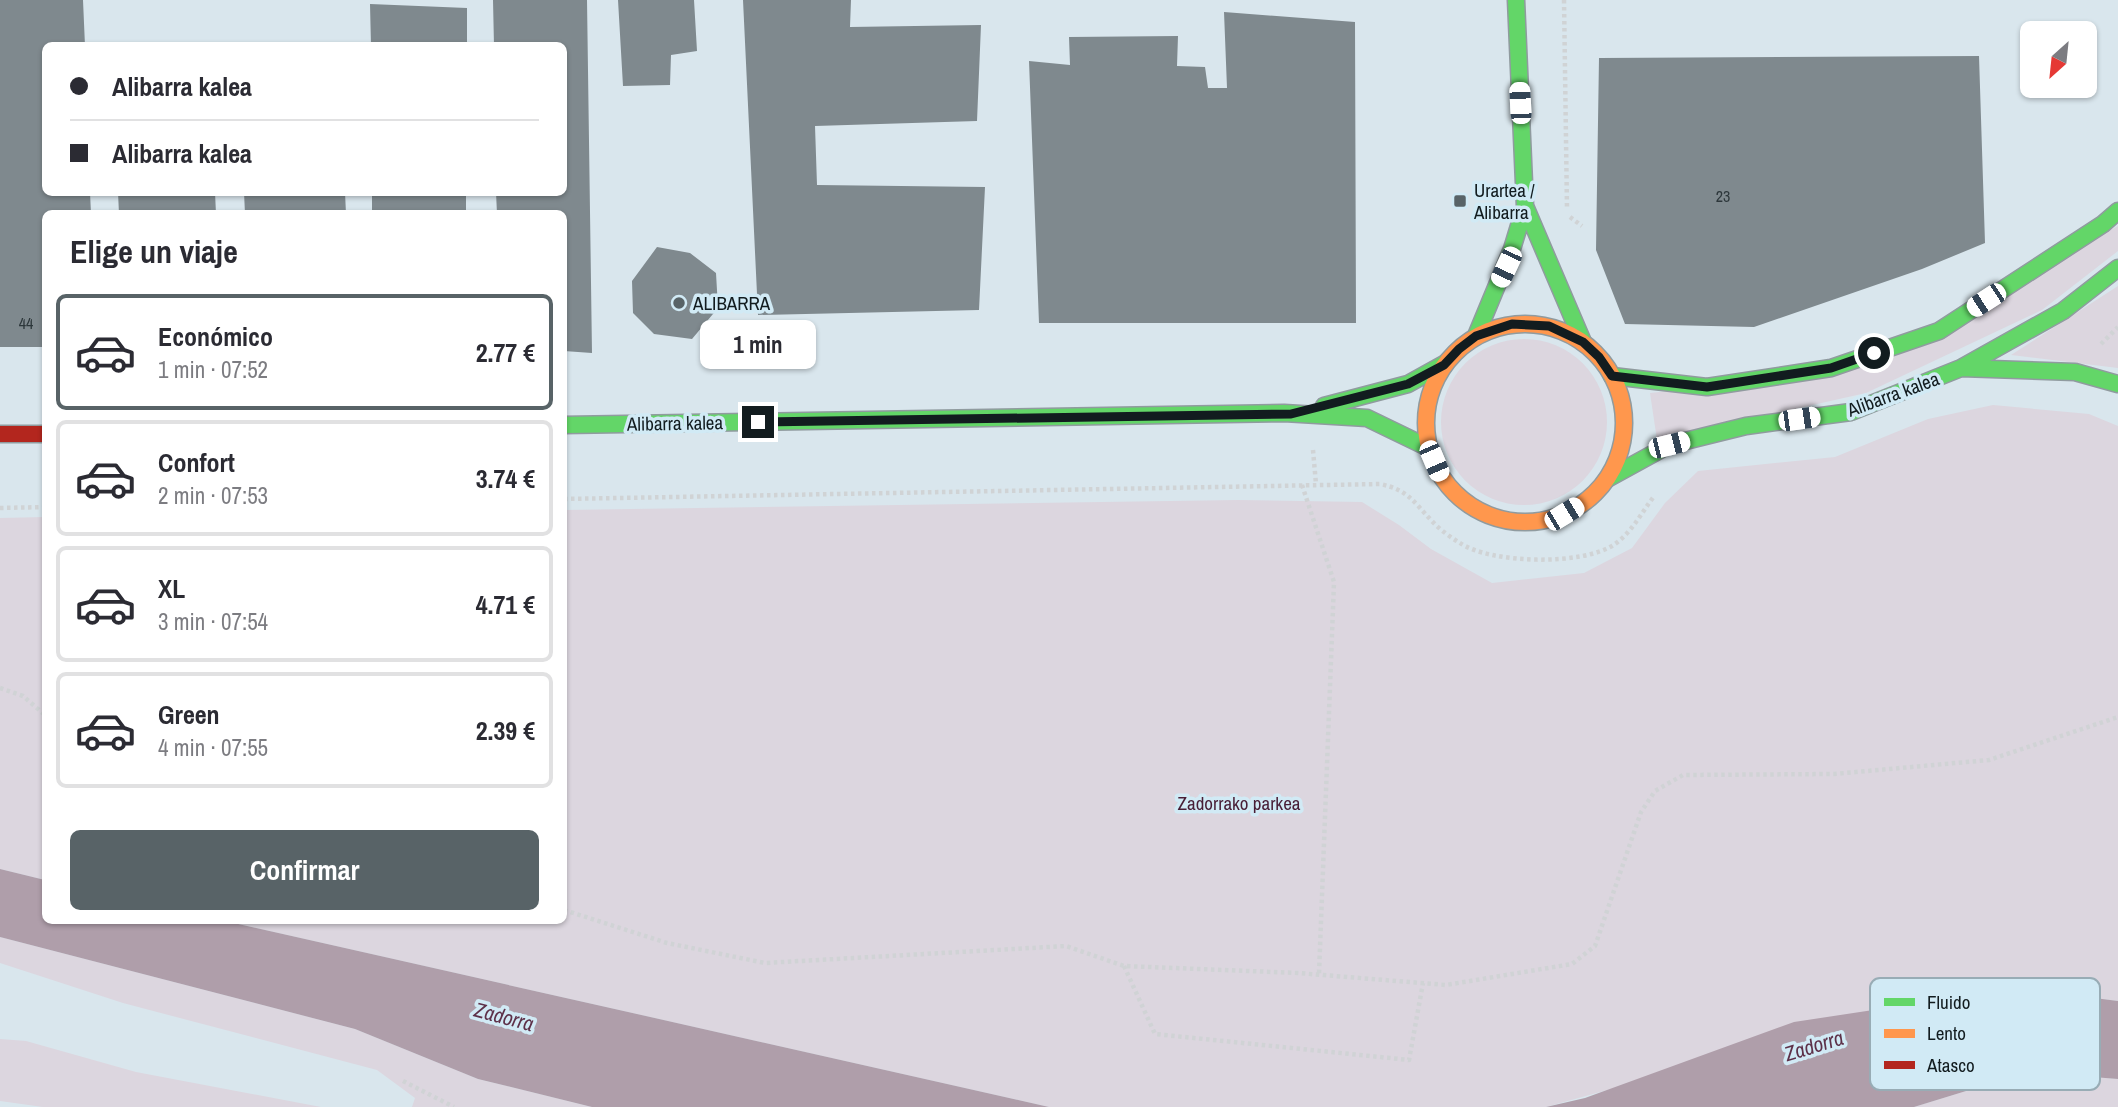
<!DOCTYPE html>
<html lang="es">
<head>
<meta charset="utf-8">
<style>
	:root { --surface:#fff; --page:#f2f2f3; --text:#2b2b33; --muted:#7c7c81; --line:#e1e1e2; --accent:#586367 }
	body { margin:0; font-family:"Archivo Narrow",sans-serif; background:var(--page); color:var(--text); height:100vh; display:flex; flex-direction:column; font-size:26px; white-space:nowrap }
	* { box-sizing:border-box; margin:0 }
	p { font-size:23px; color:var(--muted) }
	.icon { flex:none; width:38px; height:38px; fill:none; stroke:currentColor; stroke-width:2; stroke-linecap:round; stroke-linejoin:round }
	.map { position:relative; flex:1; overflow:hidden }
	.sheet { position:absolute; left:42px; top:210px; width:525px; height:714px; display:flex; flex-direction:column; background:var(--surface); border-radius:10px; box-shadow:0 2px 5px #0004 }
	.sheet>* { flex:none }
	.top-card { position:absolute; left:42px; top:42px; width:525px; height:154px; border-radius:10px; box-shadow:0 2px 5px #0004; display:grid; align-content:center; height:154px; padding:0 28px; background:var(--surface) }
	.needle { width:46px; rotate:207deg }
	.fabs { position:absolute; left:2020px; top:21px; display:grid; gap:14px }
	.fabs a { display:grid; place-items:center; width:77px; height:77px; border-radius:10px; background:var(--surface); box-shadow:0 2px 5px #0004; font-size:35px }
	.end { position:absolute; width:32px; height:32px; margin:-16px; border:9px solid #121c1f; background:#fff; box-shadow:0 0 0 4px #fff }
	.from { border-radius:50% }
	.bubble { position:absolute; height:49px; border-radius:10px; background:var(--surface); box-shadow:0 2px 5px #0004; font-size:23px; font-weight:700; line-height:49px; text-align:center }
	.car { position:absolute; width:21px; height:42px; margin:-21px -10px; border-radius:9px; box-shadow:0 0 5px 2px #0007; background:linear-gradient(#fff 24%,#345 0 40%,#fff 0 76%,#345 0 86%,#fff 0) }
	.top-card b { display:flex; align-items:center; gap:24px; height:66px; font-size:26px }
	.top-card b+b { border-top:2px solid var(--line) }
	.top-card i { width:18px; height:18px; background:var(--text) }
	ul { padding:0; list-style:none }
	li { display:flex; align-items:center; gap:21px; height:116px; margin:0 14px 10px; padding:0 14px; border:4px solid var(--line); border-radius:10px }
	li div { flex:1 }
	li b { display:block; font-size:26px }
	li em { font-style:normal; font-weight:700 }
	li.on { border-color:var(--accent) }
	li>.icon { width:63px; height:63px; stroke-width:1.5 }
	h2 { padding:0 28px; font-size:32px; line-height:84px }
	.primary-button { display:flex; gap:14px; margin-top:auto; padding:14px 28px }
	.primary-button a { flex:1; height:80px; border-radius:10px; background:var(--accent); color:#fff; font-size:28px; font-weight:700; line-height:80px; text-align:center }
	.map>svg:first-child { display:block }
	.green { fill:#dcd6df }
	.water { fill:#af9eaa }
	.building { fill:#7f898e }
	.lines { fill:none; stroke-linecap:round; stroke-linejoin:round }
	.fast-casing { stroke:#909b9f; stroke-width:19 }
	.slow-casing { stroke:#909b9f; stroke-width:19 }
	.jam-casing { stroke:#909b9f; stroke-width:19 }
	.path { stroke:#d0d3d5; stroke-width:4.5; stroke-dasharray:3.5 3.5; stroke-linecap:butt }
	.fast { stroke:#63d668; stroke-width:16 }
	.slow { stroke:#ff974d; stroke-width:16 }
	.jam { stroke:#b3261e; stroke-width:16 }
	.route { stroke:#121c1f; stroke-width:9 }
	.poi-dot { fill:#586367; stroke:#d1eaf5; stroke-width:2.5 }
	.labels { text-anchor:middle; stroke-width:7; stroke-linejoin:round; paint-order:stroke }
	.number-label { font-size:16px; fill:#2d373b }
	.poi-label { font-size:19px; fill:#121c1f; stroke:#d1eaf5; text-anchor:start }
	.street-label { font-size:19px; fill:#121c1f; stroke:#d1eaf5 }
	.park-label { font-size:19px; fill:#481e36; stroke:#d1eaf5 }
	.water-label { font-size:21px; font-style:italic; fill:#5d3149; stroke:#d1eaf5 }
	.key { fill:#d1eaf5; stroke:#98acb5; stroke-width:2 }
	.key-label { font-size:19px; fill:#121c1f }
</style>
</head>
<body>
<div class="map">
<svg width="2118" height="1107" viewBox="0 0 2118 1107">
	<rect width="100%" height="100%" fill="#d9e6ed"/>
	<!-- green -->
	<path class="green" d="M2118,226V251L2042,310L1866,393L1657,440L1650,393L1844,372Z
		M2118,286V368L2011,355Z
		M1441 422a83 83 0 1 1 166 0a83 83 0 1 1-166 0Z
		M1993,405L2089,414L2118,426V1001L2071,995L2026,1003L1926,1002L1546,1107H1049L225,921L564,920V510L1238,500L1362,502L1399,525L1431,549L1492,583L1584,573L1632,548L1665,503L1698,471L1835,457L1928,419Z
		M45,517V880L0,869V518Z
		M0,937L355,1029L478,1079L592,1107H412L415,1098L377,1070L123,1003L0,963Z
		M0,1039L26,1041L136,1072L321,1107H43L0,1101Z
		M2028,1072L2118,1079V1107H1914Z"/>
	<!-- water -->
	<path class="water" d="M0,869L45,880L46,920L225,921L1049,1107H592L478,1079L355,1029L0,937Z
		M2071,995L2118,1001V1079L2028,1072L1914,1107H1546L1585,1098L1794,1022L1926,1002L2026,1003Z"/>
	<!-- building -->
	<path class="building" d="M0,0H83L85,46H46V192H90L91,214H46V347H0Z
		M493,0H587L592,353L564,351V214H497L496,192H564V46H494Z
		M618,0H694L697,51L671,55L670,85L623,86Z
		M743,0H851L850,27L981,25L977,121L815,126L817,185L985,187L979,310L758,315Z
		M370,4L467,8V46H371Z
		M1224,12L1355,22L1356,323H1039L1029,61L1070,65L1069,37L1178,36L1177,66L1205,67L1208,88H1227Z
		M1979,56L1985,243L1922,269L1754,327L1625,324L1596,250L1599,58Z
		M118,192H215L216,214H119Z
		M244,192H345L346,214H245Z
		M372,192H466V214H372Z
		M657,247L690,253L716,273L718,308L692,339L654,334L633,313L632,281Z"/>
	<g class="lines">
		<!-- fast casing -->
		<g class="fast-casing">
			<path id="fast" d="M1516,0L1525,206L1583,342
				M1476,336L1512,249L1525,206
				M1961,368L2075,372L2118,384
				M1612,376L1707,387L1831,368L1939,331L2103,224L2118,211
				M1324,406L1408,384L1444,364
				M564,425L1284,413L1367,418L1429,448
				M1607,479L1669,445L1746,426L1851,412L1961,368L2063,311L2118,268"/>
		</g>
		<!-- slow casing -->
		<g class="slow-casing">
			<path id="slow" d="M1426 423a99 99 0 1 1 198 0a99 99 0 1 1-198 0Z"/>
		</g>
		<!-- jam casing -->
		<g class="jam-casing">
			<path id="jam" d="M0,434H46"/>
		</g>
		<!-- path -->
		<path class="path" d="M1564,0L1567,209
			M1570,217L1582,226
			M2101,344L2118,327
			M1313,450L1316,484
			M1302,485L1334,582L1319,974
			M564,499L1380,484C1408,490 1413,501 1431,520C1439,529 1450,537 1460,543C1491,564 1584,566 1615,544C1633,531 1641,513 1655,495
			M0,508L46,507
			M0,688L23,696L46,716
			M564,910L667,943L765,963L1066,946L1124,966L1298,973L1446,985L1572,964L1595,946L1641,812L1655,791L1683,775L1834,774L1989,760L2118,717
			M1124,966L1155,1034L1409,1060L1423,983
			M403,1081L454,1107"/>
		<!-- fast -->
		<use href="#fast" class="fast"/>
		<!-- slow -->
		<use href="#slow" class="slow"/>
		<!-- jam -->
		<use href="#jam" class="jam"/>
	</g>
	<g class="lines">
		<!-- route -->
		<path class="route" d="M758,422L1291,414L1408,384L1444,365L1459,349L1476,336L1512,324L1549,326L1583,342L1599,357L1612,376L1707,387L1831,368L1874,353"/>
	</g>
	<!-- markers -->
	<g class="poi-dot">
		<rect x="1453" y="194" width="14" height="14" rx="3.5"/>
		<circle cx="679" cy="303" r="7"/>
	</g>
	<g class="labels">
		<!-- number labels -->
		<g class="number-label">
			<text x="1723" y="202">23</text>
			<text x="26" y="329">44</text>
		</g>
		<!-- poi labels -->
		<g class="poi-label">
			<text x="1474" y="197">Urartea /<tspan x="1474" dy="22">Alibarra</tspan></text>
			<text x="693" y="310">ALIBARRA</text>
		</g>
		<!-- street labels -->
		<g class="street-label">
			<text transform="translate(1893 394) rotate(-20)" y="7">Alibarra kalea</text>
			<text transform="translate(675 423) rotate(-1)" y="7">Alibarra kalea</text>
		</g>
		<!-- park labels -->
		<g class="park-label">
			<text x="1239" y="810">Zadorrako parkea</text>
		</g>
		<!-- water labels -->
		<g class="water-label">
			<text transform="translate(504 1017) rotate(15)" y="7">Zadorra</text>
			<text transform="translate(1814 1046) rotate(-17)" y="7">Zadorra</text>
		</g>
	</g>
	<!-- legend -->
	<rect x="1870" y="978" width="230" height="112" rx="10" class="key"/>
	<rect x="1884" y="998" width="31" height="8" fill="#63d668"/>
	<rect x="1884" y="1029" width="31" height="9" fill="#ff974d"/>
	<rect x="1884" y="1061" width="31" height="8" fill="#b3261e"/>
	<g class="key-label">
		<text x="1927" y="1009">Fluido</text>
		<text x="1927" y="1040">Lento</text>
		<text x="1927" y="1072">Atasco</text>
	</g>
</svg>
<div class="fabs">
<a><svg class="needle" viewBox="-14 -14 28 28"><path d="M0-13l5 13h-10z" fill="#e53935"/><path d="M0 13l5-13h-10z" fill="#7c7c81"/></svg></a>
</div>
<i class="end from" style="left:1874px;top:353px"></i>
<i class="end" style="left:758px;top:422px"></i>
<div class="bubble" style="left:700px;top:320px;width:116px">1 min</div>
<i class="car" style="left:1520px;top:103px;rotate:357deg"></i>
<i class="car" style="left:1506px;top:267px;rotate:205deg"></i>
<i class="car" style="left:1986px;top:300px;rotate:237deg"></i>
<i class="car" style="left:1799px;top:419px;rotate:82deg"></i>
<i class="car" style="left:1669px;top:445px;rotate:76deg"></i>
<i class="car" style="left:1434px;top:461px;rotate:157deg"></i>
<i class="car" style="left:1564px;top:514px;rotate:59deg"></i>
<div class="top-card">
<b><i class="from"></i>Alibarra kalea</b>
<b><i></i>Alibarra kalea</b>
</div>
<section class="sheet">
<h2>Elige un viaje</h2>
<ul>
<li class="on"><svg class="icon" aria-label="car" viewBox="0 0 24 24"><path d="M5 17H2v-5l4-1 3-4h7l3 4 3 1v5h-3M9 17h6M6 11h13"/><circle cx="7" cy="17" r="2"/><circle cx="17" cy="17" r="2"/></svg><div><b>Económico</b><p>1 min · 07:52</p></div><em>2.77 €</em></li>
<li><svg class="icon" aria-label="car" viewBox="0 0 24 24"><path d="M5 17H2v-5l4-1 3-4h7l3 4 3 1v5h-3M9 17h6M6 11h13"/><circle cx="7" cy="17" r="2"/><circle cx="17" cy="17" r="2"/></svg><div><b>Confort</b><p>2 min · 07:53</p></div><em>3.74 €</em></li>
<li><svg class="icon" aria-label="car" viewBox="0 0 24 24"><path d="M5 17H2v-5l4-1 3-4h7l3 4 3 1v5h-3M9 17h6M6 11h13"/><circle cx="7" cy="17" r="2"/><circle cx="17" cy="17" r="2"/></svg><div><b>XL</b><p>3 min · 07:54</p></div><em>4.71 €</em></li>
<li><svg class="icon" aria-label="car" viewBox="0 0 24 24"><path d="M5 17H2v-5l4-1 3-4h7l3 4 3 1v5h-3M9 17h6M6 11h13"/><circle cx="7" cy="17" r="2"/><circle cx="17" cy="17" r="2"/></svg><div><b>Green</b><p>4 min · 07:55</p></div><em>2.39 €</em></li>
</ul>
<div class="primary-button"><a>Confirmar</a></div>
</section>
</div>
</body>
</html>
